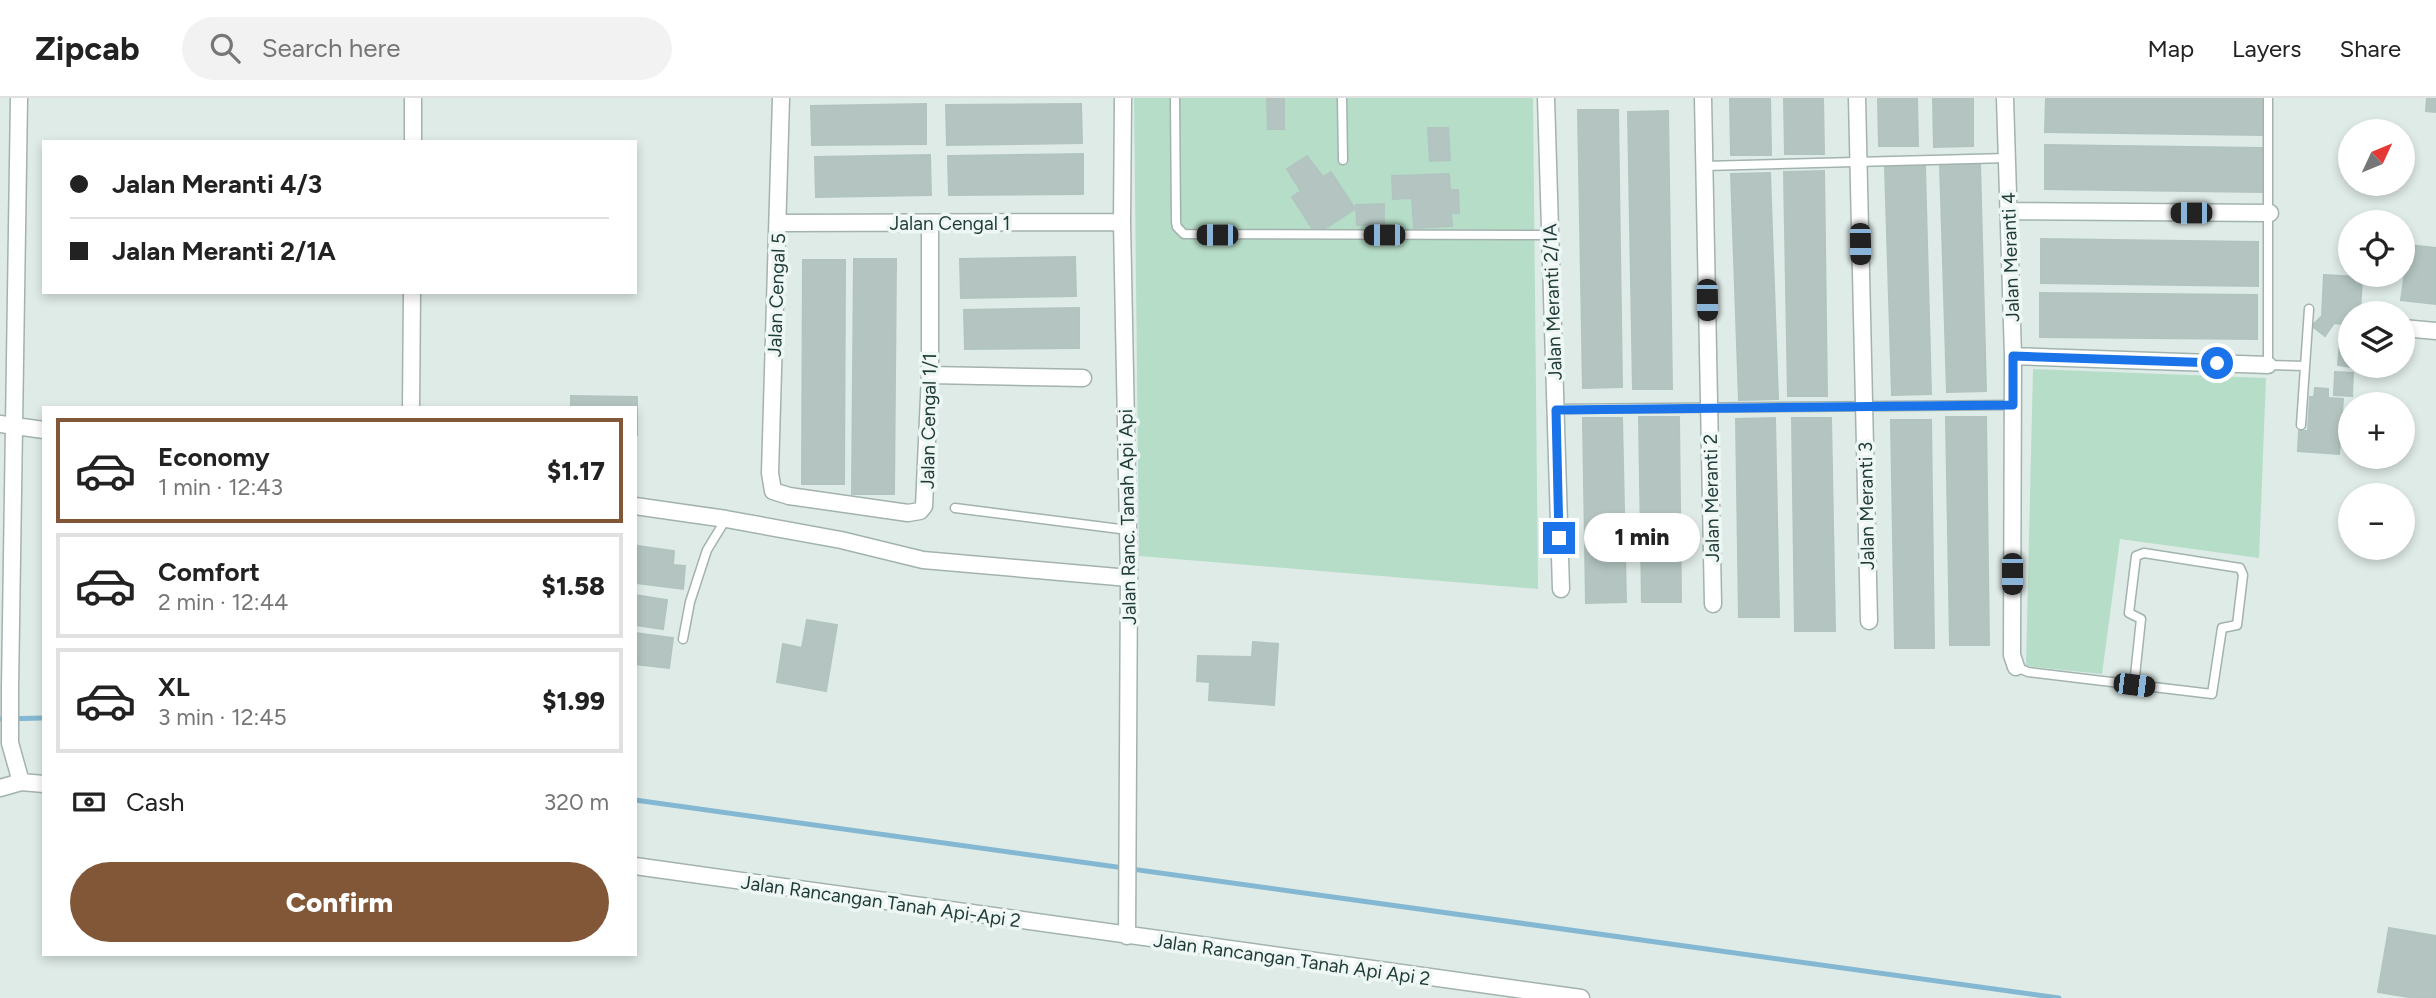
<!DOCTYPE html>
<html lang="en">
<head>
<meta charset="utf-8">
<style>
	:root { --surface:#fff; --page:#f2f2f2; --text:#222; --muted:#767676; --line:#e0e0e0; --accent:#815737 }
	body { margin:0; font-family:Figtree,sans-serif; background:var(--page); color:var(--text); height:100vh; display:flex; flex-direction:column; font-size:26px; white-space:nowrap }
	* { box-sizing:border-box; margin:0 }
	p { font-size:23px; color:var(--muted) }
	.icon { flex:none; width:38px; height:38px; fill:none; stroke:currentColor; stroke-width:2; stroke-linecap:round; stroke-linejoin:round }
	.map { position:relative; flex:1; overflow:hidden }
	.sheet { position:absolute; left:42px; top:308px; width:595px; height:550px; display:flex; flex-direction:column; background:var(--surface); border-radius:0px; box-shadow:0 4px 10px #0003 }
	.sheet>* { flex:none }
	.banner { position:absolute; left:42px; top:42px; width:595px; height:154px; border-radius:0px; box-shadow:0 4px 10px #0003; display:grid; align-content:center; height:154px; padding:0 28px; background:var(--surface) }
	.needle { width:46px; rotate:46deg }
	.fabs { position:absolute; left:2338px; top:21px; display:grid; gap:14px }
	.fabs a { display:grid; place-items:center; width:77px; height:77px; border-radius:50%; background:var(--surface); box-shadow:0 4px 10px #0003; font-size:35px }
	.end { position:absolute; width:32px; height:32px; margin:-16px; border:9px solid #1a73e8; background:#fff; box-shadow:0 0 0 4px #fff }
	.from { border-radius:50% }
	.bubble { position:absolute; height:49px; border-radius:24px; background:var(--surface); box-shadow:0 4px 10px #0003; font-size:23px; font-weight:800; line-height:49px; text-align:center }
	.car { position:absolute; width:21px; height:42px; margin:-21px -10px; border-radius:9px; box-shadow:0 0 5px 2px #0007; background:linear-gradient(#222 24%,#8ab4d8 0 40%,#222 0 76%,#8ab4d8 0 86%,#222 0) }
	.banner b { display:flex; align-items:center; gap:24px; height:66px; font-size:26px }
	.banner b+b { border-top:2px solid var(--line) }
	.banner i { width:18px; height:18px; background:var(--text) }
	ul { padding:12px 0 0; list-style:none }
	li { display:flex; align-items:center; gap:21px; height:105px; margin:0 14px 10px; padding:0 14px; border:4px solid var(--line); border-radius:0px }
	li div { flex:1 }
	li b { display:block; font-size:26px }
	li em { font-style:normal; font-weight:800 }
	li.on { border-color:var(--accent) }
	li>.icon { width:63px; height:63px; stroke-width:1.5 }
	.pay { display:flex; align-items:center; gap:18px; height:77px; padding:0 28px; font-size:26px }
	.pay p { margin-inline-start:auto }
	.button { display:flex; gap:14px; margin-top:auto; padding:14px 28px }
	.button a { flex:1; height:80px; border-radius:42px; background:var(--accent); color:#fff; font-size:28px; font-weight:800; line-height:80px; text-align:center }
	header { display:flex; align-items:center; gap:42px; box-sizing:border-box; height:98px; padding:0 35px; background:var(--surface); border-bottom:2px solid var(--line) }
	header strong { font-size:33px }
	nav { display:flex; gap:38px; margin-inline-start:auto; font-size:24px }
	.search { width:490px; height:63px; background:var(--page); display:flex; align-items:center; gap:18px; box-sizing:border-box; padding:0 24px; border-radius:38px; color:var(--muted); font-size:26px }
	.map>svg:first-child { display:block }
	.green { fill:#b6ddc8 }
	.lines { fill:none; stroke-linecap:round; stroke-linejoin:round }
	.stream { stroke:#84b8d2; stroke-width:5 }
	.building { fill:#b4c5c1; stroke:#b1c4c0; stroke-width:2 }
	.service-casing { stroke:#a2b3af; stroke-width:11 }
	.minor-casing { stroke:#a2b3af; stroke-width:19 }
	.service { stroke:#fff; stroke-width:8 }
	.minor { stroke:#fff; stroke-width:16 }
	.route { stroke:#1a73e8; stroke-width:9 }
	.labels { text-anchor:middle; stroke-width:7; stroke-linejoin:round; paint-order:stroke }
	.street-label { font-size:19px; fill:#1f3b38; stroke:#eff7f5 }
</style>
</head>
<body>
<header>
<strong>Zipcab</strong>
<div class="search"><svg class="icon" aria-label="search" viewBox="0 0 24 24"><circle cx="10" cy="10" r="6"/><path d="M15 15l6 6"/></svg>Search here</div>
<nav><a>Map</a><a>Layers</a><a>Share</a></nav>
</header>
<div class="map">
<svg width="2436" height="900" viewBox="0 0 2436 900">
	<rect width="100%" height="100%" fill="#dfebe7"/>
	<!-- green -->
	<path class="green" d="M1134,0H1533L1538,491L1139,458Z
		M2033,271L2266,280L2259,460L2120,441L2102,576L2026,568Z"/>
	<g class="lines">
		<!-- stream -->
		<path class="stream" d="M0,621L44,620
			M635,702L2059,900"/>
	</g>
	<!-- building -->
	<path class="building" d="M1267,0H1284V31H1268Z
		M1730,0H1770L1771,57H1731Z
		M1784,0H1823L1824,56H1785Z
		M1878,0H1917L1918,48H1879Z
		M1933,0H1973V48L1934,49Z
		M2046,0H2262V37L2045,34Z
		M2427,0H2436V14L2426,13Z
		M926,6V46L812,47L811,8Z
		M1081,6L1082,45L947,47L946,7Z
		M1578,12H1618L1622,289L1583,290Z
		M1668,13L1672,291H1633L1628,14Z
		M1428,30H1448L1450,62L1430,63Z
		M2045,47L2262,50V94L2045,91Z
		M1083,56V96L949,97L948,58Z
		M930,57L931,97L816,99L815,59Z
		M1307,58L1323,79L1331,74L1355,111L1316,136L1292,99L1301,93L1287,71Z
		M1980,65L1986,293L1947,294L1940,66Z
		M1925,68L1931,296L1892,297L1885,69Z
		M1824,73L1827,298H1788L1784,74Z
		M1770,75L1778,301L1739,302L1731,76Z
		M1449,76L1450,92H1458L1459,115H1451L1452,128L1414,130L1412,100L1393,101L1392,78Z
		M1384,106V127H1357L1356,107Z
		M2041,141L2258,144V188L2041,185Z
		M2409,147L2436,150V206L2401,202Z
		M1075,159L1076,198L961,200L960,161Z
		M854,161H896L894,396H852Z
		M803,162H845L844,386H802Z
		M2324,177L2362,179L2360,215H2350V227L2334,225L2325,238L2312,228L2322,218Z
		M2040,195L2257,197V241L2040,239Z
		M1079,210V250L965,251L964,212Z
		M2340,244L2350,246V268H2357V270L2338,267Z
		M2335,274L2353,275L2352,298L2334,297Z
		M2315,290L2328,291V300L2343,301L2339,356L2298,353L2299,333H2308L2310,299H2314Z
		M571,298L637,299V338L635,310H571Z
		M1639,319H1679L1681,504H1642Z
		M1946,319H1986L1989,547H1950Z
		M1583,320H1622L1626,504L1586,505Z
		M1775,320L1779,519H1739L1736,321Z
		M1792,320H1831L1835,533H1795Z
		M1891,322H1931L1934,550H1895Z
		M638,448L674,453L673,467L685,468L683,491L635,485Z
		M635,497L667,502L663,531L635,527Z
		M807,522L837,527L826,593L777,584L783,546L802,550Z
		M635,535L673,540L669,570L635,566Z
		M1253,544L1278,546L1274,607L1209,602L1210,584L1197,583L1198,558L1252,559Z
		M2389,830L2436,838V900H2415L2378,894Z"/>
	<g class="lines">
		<!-- service casing -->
		<g class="service-casing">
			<path id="service" d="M1175,0L1176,124L1177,129L1184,136L1550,137
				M1342,0L1343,62
				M2268,0V267L2305,268
				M1705,68L2008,60
				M1555,311L2013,307
				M2301,327L2309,211
				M955,410L1128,432
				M683,541L690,504L707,452L726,421
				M2016,569L2028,574L2212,596L2222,530L2237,527L2243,477L2240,470L2144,455L2136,458L2129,515L2141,521L2134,587"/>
		</g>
		<!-- minor casing -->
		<g class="minor-casing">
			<path id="minor" d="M19,0L10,590V645L21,684
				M781,0L770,375L773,393L789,398L908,415L920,413L924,408L930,277V125
				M1123,0L1122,124L1129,480L1127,838
				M1546,0L1561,491
				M1703,0L1713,506
				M1857,0L1869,523
				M2005,0L2013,258L2012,557L2016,569
				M413,44V0
				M2009,113L2270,115
				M779,125L1122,124
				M2403,230L2436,233
				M2013,258L2268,267
				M930,277L1083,280
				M411,310L412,194
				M0,326L44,332
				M635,408L726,421L841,442L923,462L1129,480
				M0,690L21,684L44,686
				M635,768L1581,900"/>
		</g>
		<!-- service -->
		<use href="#service" class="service"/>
		<!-- minor -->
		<use href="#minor" class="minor"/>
	</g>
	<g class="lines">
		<!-- route -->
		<path class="route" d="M1559,440L1556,312L2013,307V258L2217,265"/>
	</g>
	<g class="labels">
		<!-- street labels -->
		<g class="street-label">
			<text x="950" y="132">Jalan Cengal 1</text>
			<text transform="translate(2010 159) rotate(-92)" y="7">Jalan Meranti 4</text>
			<text transform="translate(776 197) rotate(-88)" y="7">Jalan Cengal 5</text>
			<text transform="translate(1552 204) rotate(-92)" y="7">Jalan Meranti 2/1A</text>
			<text transform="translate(928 323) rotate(-89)" y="7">Jalan Cengal 1/1</text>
			<text transform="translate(1711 400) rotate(-91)" y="7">Jalan Meranti 2</text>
			<text transform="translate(1866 408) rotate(-91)" y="7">Jalan Meranti 3</text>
			<text transform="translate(1127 419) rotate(-91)" y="7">Jalan Ranc. Tanah Api Api</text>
			<text transform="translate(881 803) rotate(8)" y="7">Jalan Rancangan Tanah Api-Api 2</text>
			<text transform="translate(1292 861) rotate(8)" y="7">Jalan Rancangan Tanah Api Api 2</text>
		</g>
	</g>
</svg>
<div class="fabs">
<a><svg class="needle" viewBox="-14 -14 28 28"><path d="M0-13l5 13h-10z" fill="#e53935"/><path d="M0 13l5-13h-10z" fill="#767676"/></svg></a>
<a><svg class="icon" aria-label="locate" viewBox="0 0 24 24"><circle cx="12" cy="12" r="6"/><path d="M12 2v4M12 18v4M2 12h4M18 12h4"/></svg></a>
<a><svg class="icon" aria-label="layers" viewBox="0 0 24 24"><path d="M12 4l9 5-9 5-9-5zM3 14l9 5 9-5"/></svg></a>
<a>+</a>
<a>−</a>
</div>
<i class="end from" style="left:2217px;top:265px"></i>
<i class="end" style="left:1559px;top:440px"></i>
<div class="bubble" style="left:1584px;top:415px;width:116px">1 min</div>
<i class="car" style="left:2191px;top:115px;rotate:270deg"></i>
<i class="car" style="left:1217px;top:137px;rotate:270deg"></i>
<i class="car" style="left:1384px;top:137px;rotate:270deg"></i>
<i class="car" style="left:1860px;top:146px;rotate:179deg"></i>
<i class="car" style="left:1707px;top:202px;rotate:179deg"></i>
<i class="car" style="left:2012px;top:476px;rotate:180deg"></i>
<i class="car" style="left:2134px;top:587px;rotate:97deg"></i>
<div class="banner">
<b><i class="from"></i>Jalan Meranti 4/3</b>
<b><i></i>Jalan Meranti 2/1A</b>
</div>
<section class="sheet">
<ul>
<li class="on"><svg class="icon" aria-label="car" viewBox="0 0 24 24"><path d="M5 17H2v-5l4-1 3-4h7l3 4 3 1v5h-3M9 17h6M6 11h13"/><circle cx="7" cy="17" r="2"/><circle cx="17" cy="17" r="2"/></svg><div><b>Economy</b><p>1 min · 12:43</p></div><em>$1.17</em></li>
<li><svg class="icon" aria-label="car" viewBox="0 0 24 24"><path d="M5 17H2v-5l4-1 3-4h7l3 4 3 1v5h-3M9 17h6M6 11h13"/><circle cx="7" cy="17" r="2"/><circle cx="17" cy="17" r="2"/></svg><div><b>Comfort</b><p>2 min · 12:44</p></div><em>$1.58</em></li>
<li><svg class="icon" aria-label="car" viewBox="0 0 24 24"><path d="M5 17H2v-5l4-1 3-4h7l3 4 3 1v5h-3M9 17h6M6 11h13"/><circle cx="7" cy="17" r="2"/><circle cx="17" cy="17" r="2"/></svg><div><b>XL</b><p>3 min · 12:45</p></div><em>$1.99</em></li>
</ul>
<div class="pay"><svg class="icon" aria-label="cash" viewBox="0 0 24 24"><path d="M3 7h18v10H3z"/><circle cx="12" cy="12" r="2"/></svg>Cash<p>320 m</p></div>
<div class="button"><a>Confirm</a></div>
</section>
</div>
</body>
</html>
